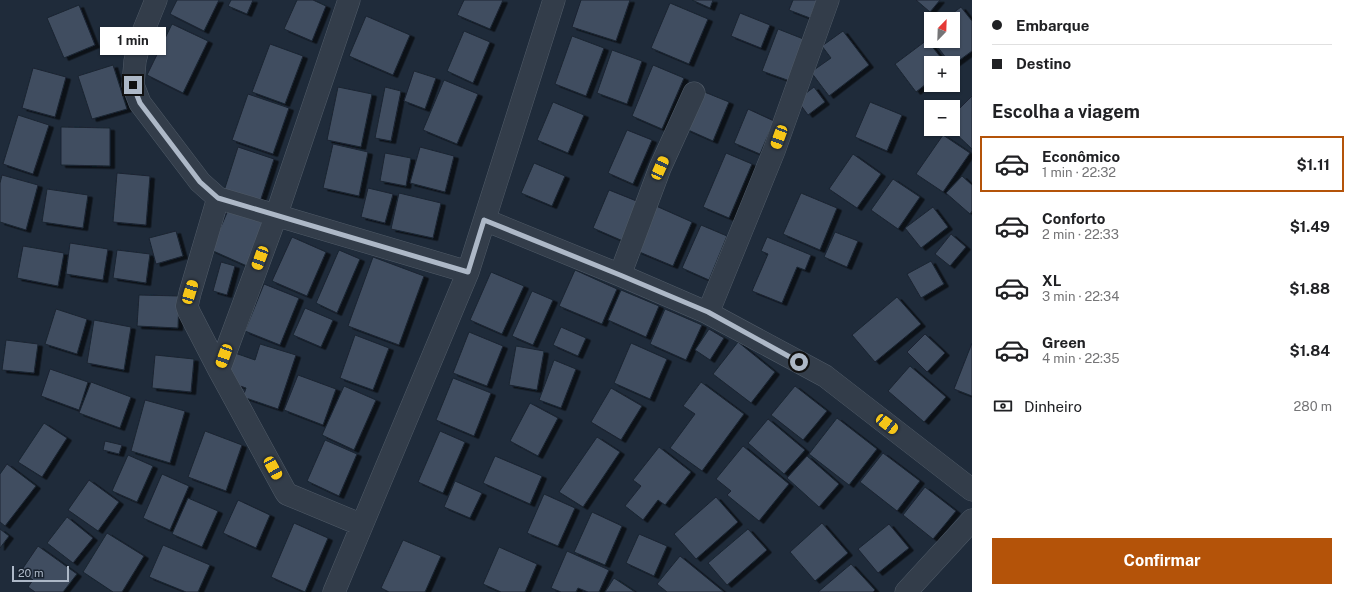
<!DOCTYPE html>
<html lang="pt">
<head>
<meta charset="utf-8">
<style>
	:root { --surface:#fff; --page:#f6f6f6; --text:#202124; --muted:#757577; --line:#e0e0e0; --accent:#b45309 }
	body { margin:0; font-family:"Public Sans",sans-serif; background:var(--page); color:var(--text); height:100vh; display:flex; flex-direction:column; font-size:15px; white-space:nowrap }
	* { box-sizing:border-box; margin:0 }
	p { font-size:13px; color:var(--muted) }
	.icon { flex:none; width:22px; height:22px; fill:none; stroke:currentColor; stroke-width:2; stroke-linecap:round; stroke-linejoin:round }
	.map { position:relative; flex:1; overflow:hidden }
	.drawer { display:flex; flex-direction:column; background:var(--surface); width:380px }
	.drawer>* { flex:none }
	.top-card { display:grid; align-content:center; height:88px; padding:0 20px; background:var(--surface) }
	.needle { width:26px; rotate:23deg }
	.controls { position:absolute; left:924px; top:12px; display:grid; gap:8px }
	.controls a { display:grid; place-items:center; width:36px; height:36px; border-radius:0px; background:var(--surface); box-shadow:0 1px 3px #0004; font-size:20px }
	.scale { position:absolute; left:12px; bottom:10px; width:57px; box-sizing:border-box; padding-left:4px; border:2px solid #adb8c7; border-top:0; font-size:11px; line-height:14px; white-space:nowrap; color:#adb8c7; -webkit-text-stroke:3px #18222f; paint-order:stroke }
	.end { position:absolute; width:18px; height:18px; margin:-9px; border:5px solid #adb8c7; background:#111; box-shadow:0 0 0 2px #111 }
	.from { border-radius:50% }
	.bubble { position:absolute; height:28px; border-radius:0px; background:var(--surface); box-shadow:0 1px 3px #0004; font-size:13px; font-weight:700; line-height:28px; text-align:center }
	.car { position:absolute; width:12px; height:24px; margin:-12px -6px; border-radius:5px; box-shadow:0 0 3px 1px #0007; background:linear-gradient(#f5c518 24%,#345 0 40%,#f5c518 0 76%,#345 0 86%,#f5c518 0) }
	.top-card b { display:flex; align-items:center; gap:14px; height:38px; font-size:15px }
	.top-card b+b { border-top:1px solid var(--line) }
	.top-card i { width:10px; height:10px; background:var(--text) }
	ul { padding:0; list-style:none }
	li { display:flex; align-items:center; gap:12px; height:56px; margin:0 8px 6px; padding:0 12px; border:2px solid transparent; border-radius:0px }
	li div { flex:1 }
	li b { display:block; font-size:15px }
	li em { font-style:normal; font-weight:700 }
	li.selected { border-color:var(--accent) }
	li>.icon { width:36px; height:36px; stroke-width:1.5 }
	h2 { padding:0 20px; font-size:18px; line-height:48px }
	.pay { display:flex; align-items:center; gap:10px; height:44px; padding:0 20px; font-size:15px }
	.pay p { margin-inline-start:auto }
	.action { display:flex; gap:8px; margin-top:auto; padding:8px 20px }
	.action a { flex:1; height:46px; border-radius:0px; background:var(--accent); color:#fff; font-size:16px; font-weight:700; line-height:46px; text-align:center }
	main { display:flex; flex:1; min-height:0 }
	.map>svg:first-child { display:block }
	.building { fill:#404e60; stroke:#1a2431; filter:url(#shadow) }
	.lines { fill:none; stroke-linecap:round; stroke-linejoin:round }
	.minor-casing { stroke:#505b68; stroke-width:23 }
	.minor { stroke:#333d4a; stroke-width:22 }
	.route { stroke:#adb8c7; stroke-width:5 }
</style>
</head>
<body>
<main>
<div class="map">
<svg width="972" height="592" viewBox="0 0 972 592">
	<defs>
		<filter id="shadow"><feDropShadow dx="4.5" dy="2.5" stdDeviation="0" flood-color="#0009"/></filter>
	</defs>
	<rect width="100%" height="100%" fill="#1f2b3a"/>
	<!-- building -->
	<path class="building" d="M177,0H219L204,31L170,14Z
		M231,0H253L247,14L228,6Z
		M297,0H313L326,6L312,41L284,29Z
		M464,0H503L490,29L457,15Z
		M581,0H630L616,41L572,27Z
		M692,0H713L710,8Z
		M793,0H817L810,18L789,10Z
		M916,0H940L930,12Z
		M670,3L708,19L689,64L651,48Z
		M79,5L95,45L64,58L47,18Z
		M961,7L972,21V51L953,65V63H950L933,41H953V19H945Z
		M740,13L770,25L761,48L731,36Z
		M366,16L410,35L393,75L349,56Z
		M172,24L208,41L183,93L147,75Z
		M778,29L806,40L790,81L762,71Z
		M464,31L490,42L473,83L447,71Z
		M843,31L869,65L829,96L811,72L831,58L822,46Z
		M572,36L604,48L586,96L555,84Z
		M927,40L945,63H931V80L916,92L895,64Z
		M270,44L303,56L285,104L252,92Z
		M612,50L642,61L627,104L597,93Z
		M113,65L127,109L92,119L78,76Z
		M653,65L684,78L662,129L632,116Z
		M33,68L66,77L55,117L22,108Z
		M414,71L436,78L425,109L404,101Z
		M444,80L478,94L457,144L423,130Z
		M338,87L372,94L361,147L327,140Z
		M385,87L401,91L391,141L375,138Z
		M814,87L825,102L808,115L797,100Z
		M702,91L729,102L713,141L686,129Z
		M248,94L289,108L273,154L232,140Z
		M972,96V149L951,129H953V115Z
		M553,102L584,115L568,153L537,140Z
		M870,102L902,115L887,151L855,137Z
		M748,109L774,121L760,154L734,143Z
		M18,115L49,125L33,174L3,164Z
		M61,127L110,128V166L61,165Z
		M627,130L652,140L633,184L608,173Z
		M943,135L970,153L943,192L916,174Z
		M333,144L368,152L359,196L323,188Z
		M238,147L274,159L260,202L224,191Z
		M420,147L454,156L445,192L410,183Z
		M385,153L411,158L406,186L380,181Z
		M726,153L752,164L729,218L703,207Z
		M853,154L881,174L857,208L829,189Z
		M534,163L565,176L552,206L521,193Z
		M117,173L150,176L146,225L113,222Z
		M2,175L38,185L26,230L0,222V183Z
		M962,176L972,185V211L970,214L946,193Z
		M893,179L920,197L898,229L871,210Z
		M368,188L393,194L385,223L361,217Z
		M47,189L88,195L83,228L42,222Z
		M609,190L639,202L623,241L593,228Z
		M399,193L441,203L433,238L391,229Z
		M801,193L837,208L820,250L783,234Z
		M656,206L692,222L673,266L637,251Z
		M933,207L948,227L921,248L905,228Z
		M229,208L265,224L247,266L211,250Z
		M701,225L727,236L709,280L682,268Z
		M176,231L183,256L156,264L149,238Z
		M835,232L858,241L847,267L824,257Z
		M951,234L966,247L950,266L935,254Z
		M292,237L326,252L307,296L272,281Z
		M767,237L811,255L805,270L797,267L782,303L752,291L768,254L761,251Z
		M70,243L108,249L103,280L66,274Z
		M23,246L64,253L58,286L17,278Z
		M117,250L150,254L146,283L113,278Z
		M339,250L360,259L337,313L316,303Z
		M373,257L424,276L399,345L348,326Z
		M931,261L944,284L921,298L907,274Z
		M221,262L235,266L227,295L213,291Z
		M575,270L617,289L602,324L559,306Z
		M491,272L524,286L502,334L470,320Z
		M264,284L299,298L280,345L245,331Z
		M621,290L659,306L646,337L608,320Z
		M532,291L553,300L533,345L512,336Z
		M139,295L179,296L178,328L137,326Z
		M897,297L921,324L875,362L852,335Z
		M305,308L333,320L321,347L293,335Z
		M56,309L87,319L77,354L45,344Z
		M665,309L702,325L686,360L650,344Z
		M94,320L131,327L124,370L87,363Z
		M561,327L586,338L578,356L553,345Z
		M709,329L724,338L710,360L695,350Z
		M469,332L503,346L487,386L453,373Z
		M925,334L945,353L927,372L907,352Z
		M355,335L389,348L373,390L340,378Z
		M6,340L38,344L34,373L2,370Z
		M738,342L775,372L751,403L713,374Z
		M631,343L667,359L650,399L614,383Z
		M972,343V396L954,389Z
		M260,344L296,355L278,409L243,397L246,388L226,381L235,353L255,360Z
		M516,346L544,351L537,390L509,385Z
		M155,355L194,359L191,392L152,388Z
		M554,360L576,369L561,408L539,400Z
		M910,366L946,397L924,422L888,391Z
		M50,369L88,382L79,410L41,396Z
		M298,375L336,389L323,425L284,410Z
		M453,378L491,393L474,436L436,420Z
		M91,382L131,397L120,428L79,413Z
		M701,382L744,414L702,471L670,448L695,414L683,406Z
		M344,386L376,400L354,450L322,435Z
		M795,386L827,411L803,440L771,415Z
		M611,388L642,406L621,440L591,422Z
		M145,400L185,411L170,463L131,451Z
		M530,403L558,418L538,456L510,441Z
		M837,418L877,449L849,485L809,454Z
		M768,419L805,450L784,474L748,443Z
		M44,423L67,438L42,477L18,462Z
		M205,431L242,445L226,491L188,477Z
		M440,431L465,442L443,493L418,482Z
		M597,437L620,452L583,507L559,492Z
		M325,440L357,454L339,496L307,481Z
		M105,441L122,445L119,454L103,450Z
		M743,446L789,484L759,521L727,495L731,491L716,479Z
		M659,447L691,472L665,505L658,500L643,520L625,506L641,486L633,480Z
		M883,453L920,481L897,511L860,482Z
		M128,455L153,466L137,502L112,491Z
		M495,456L542,476L530,504L483,483Z
		M807,456L839,484L819,507L787,478Z
		M7,464L36,486L5,526L0,522V474Z
		M162,474L189,486L170,530L143,518Z
		M89,480L119,502L98,531L68,510Z
		M455,481L482,493L470,518L444,507Z
		M925,487L956,511L933,539L903,515Z
		M544,494L575,508L558,546L527,533Z
		M716,497L738,522L696,559L674,534Z
		M188,498L218,511L202,547L172,534Z
		M238,500L270,515L256,548L223,533Z
		M592,512L622,526L605,565L574,552Z
		M67,517L93,538L73,563L47,543Z
		M294,523L328,538L305,592L271,577Z
		M822,523L848,553L815,581L790,552Z
		M889,524L909,548L878,573L858,549Z
		M0,529L9,536L0,548Z
		M748,529L767,550L727,585L708,563Z
		M107,533L144,556L122,592H113L83,572Z
		M639,534L667,546L654,576L626,563Z
		M403,540L441,556L425,592H389L381,588Z
		M163,545L210,565L198,592H186L149,577Z
		M38,546L77,574L63,592H35L28,587L33,580L21,571Z
		M499,547L537,564L525,592H501L483,584Z
		M567,551L609,570L599,592H588L578,588L576,592H561L551,588Z
		M680,556L724,592H667L657,584Z
		M851,564L875,590L873,592H818Z
		M614,578L635,592H605Z"/>
	<g class="lines">
		<!-- minor casing -->
		<g class="minor-casing">
			<path id="minor" d="M156,0L141,37L135,61L133,85L140,103L200,182L218,198L468,272
				M218,198L190,293L187,306L189,312L219,370L285,491L287,494L362,525
				M485,220L620,275L708,313L825,376L972,490
				M620,275L660,168L694,93
				M708,313L774,151L828,0
				M219,370L276,216L349,0
				M334,592L468,272L554,0
				M906,592L972,520"/>
		</g>
		<!-- minor -->
		<use href="#minor" class="minor"/>
	</g>
	<g class="lines">
		<!-- route -->
		<path class="route" d="M133,85L140,103L200,182L218,198L468,272L484,220L620,275L708,312L799,362"/>
	</g>
</svg>
<div class="controls">
<a><svg class="needle" viewBox="-14 -14 28 28"><path d="M0-13l5 13h-10z" fill="#e53935"/><path d="M0 13l5-13h-10z" fill="#757577"/></svg></a>
<a>+</a>
<a>−</a>
</div>
<div class="scale">20 m</div>
<i class="end from" style="left:799px;top:362px"></i>
<i class="end" style="left:133px;top:85px"></i>
<div class="bubble" style="left:100px;top:27px;width:66px">1 min</div>
<i class="car" style="left:779px;top:137px;rotate:200deg"></i>
<i class="car" style="left:660px;top:168px;rotate:24deg"></i>
<i class="car" style="left:260px;top:258px;rotate:200deg"></i>
<i class="car" style="left:190px;top:292px;rotate:17deg"></i>
<i class="car" style="left:224px;top:356px;rotate:200deg"></i>
<i class="car" style="left:887px;top:424px;rotate:128deg"></i>
<i class="car" style="left:273px;top:468px;rotate:151deg"></i>
</div>
<section class="drawer">
<div class="top-card">
<b><i class="from"></i>Embarque</b>
<b><i></i>Destino</b>
</div>
<h2>Escolha a viagem</h2>
<ul>
<li class="selected"><svg class="icon" aria-label="car" viewBox="0 0 24 24"><path d="M5 17H2v-5l4-1 3-4h7l3 4 3 1v5h-3M9 17h6M6 11h13"/><circle cx="7" cy="17" r="2"/><circle cx="17" cy="17" r="2"/></svg><div><b>Econômico</b><p>1 min · 22:32</p></div><em>$1.11</em></li>
<li><svg class="icon" aria-label="car" viewBox="0 0 24 24"><path d="M5 17H2v-5l4-1 3-4h7l3 4 3 1v5h-3M9 17h6M6 11h13"/><circle cx="7" cy="17" r="2"/><circle cx="17" cy="17" r="2"/></svg><div><b>Conforto</b><p>2 min · 22:33</p></div><em>$1.49</em></li>
<li><svg class="icon" aria-label="car" viewBox="0 0 24 24"><path d="M5 17H2v-5l4-1 3-4h7l3 4 3 1v5h-3M9 17h6M6 11h13"/><circle cx="7" cy="17" r="2"/><circle cx="17" cy="17" r="2"/></svg><div><b>XL</b><p>3 min · 22:34</p></div><em>$1.88</em></li>
<li><svg class="icon" aria-label="car" viewBox="0 0 24 24"><path d="M5 17H2v-5l4-1 3-4h7l3 4 3 1v5h-3M9 17h6M6 11h13"/><circle cx="7" cy="17" r="2"/><circle cx="17" cy="17" r="2"/></svg><div><b>Green</b><p>4 min · 22:35</p></div><em>$1.84</em></li>
</ul>
<div class="pay"><svg class="icon" aria-label="cash" viewBox="0 0 24 24"><path d="M3 7h18v10H3z"/><circle cx="12" cy="12" r="2"/></svg>Dinheiro<p>280 m</p></div>
<div class="action"><a>Confirmar</a></div>
</section>
</main>
</body>
</html>
